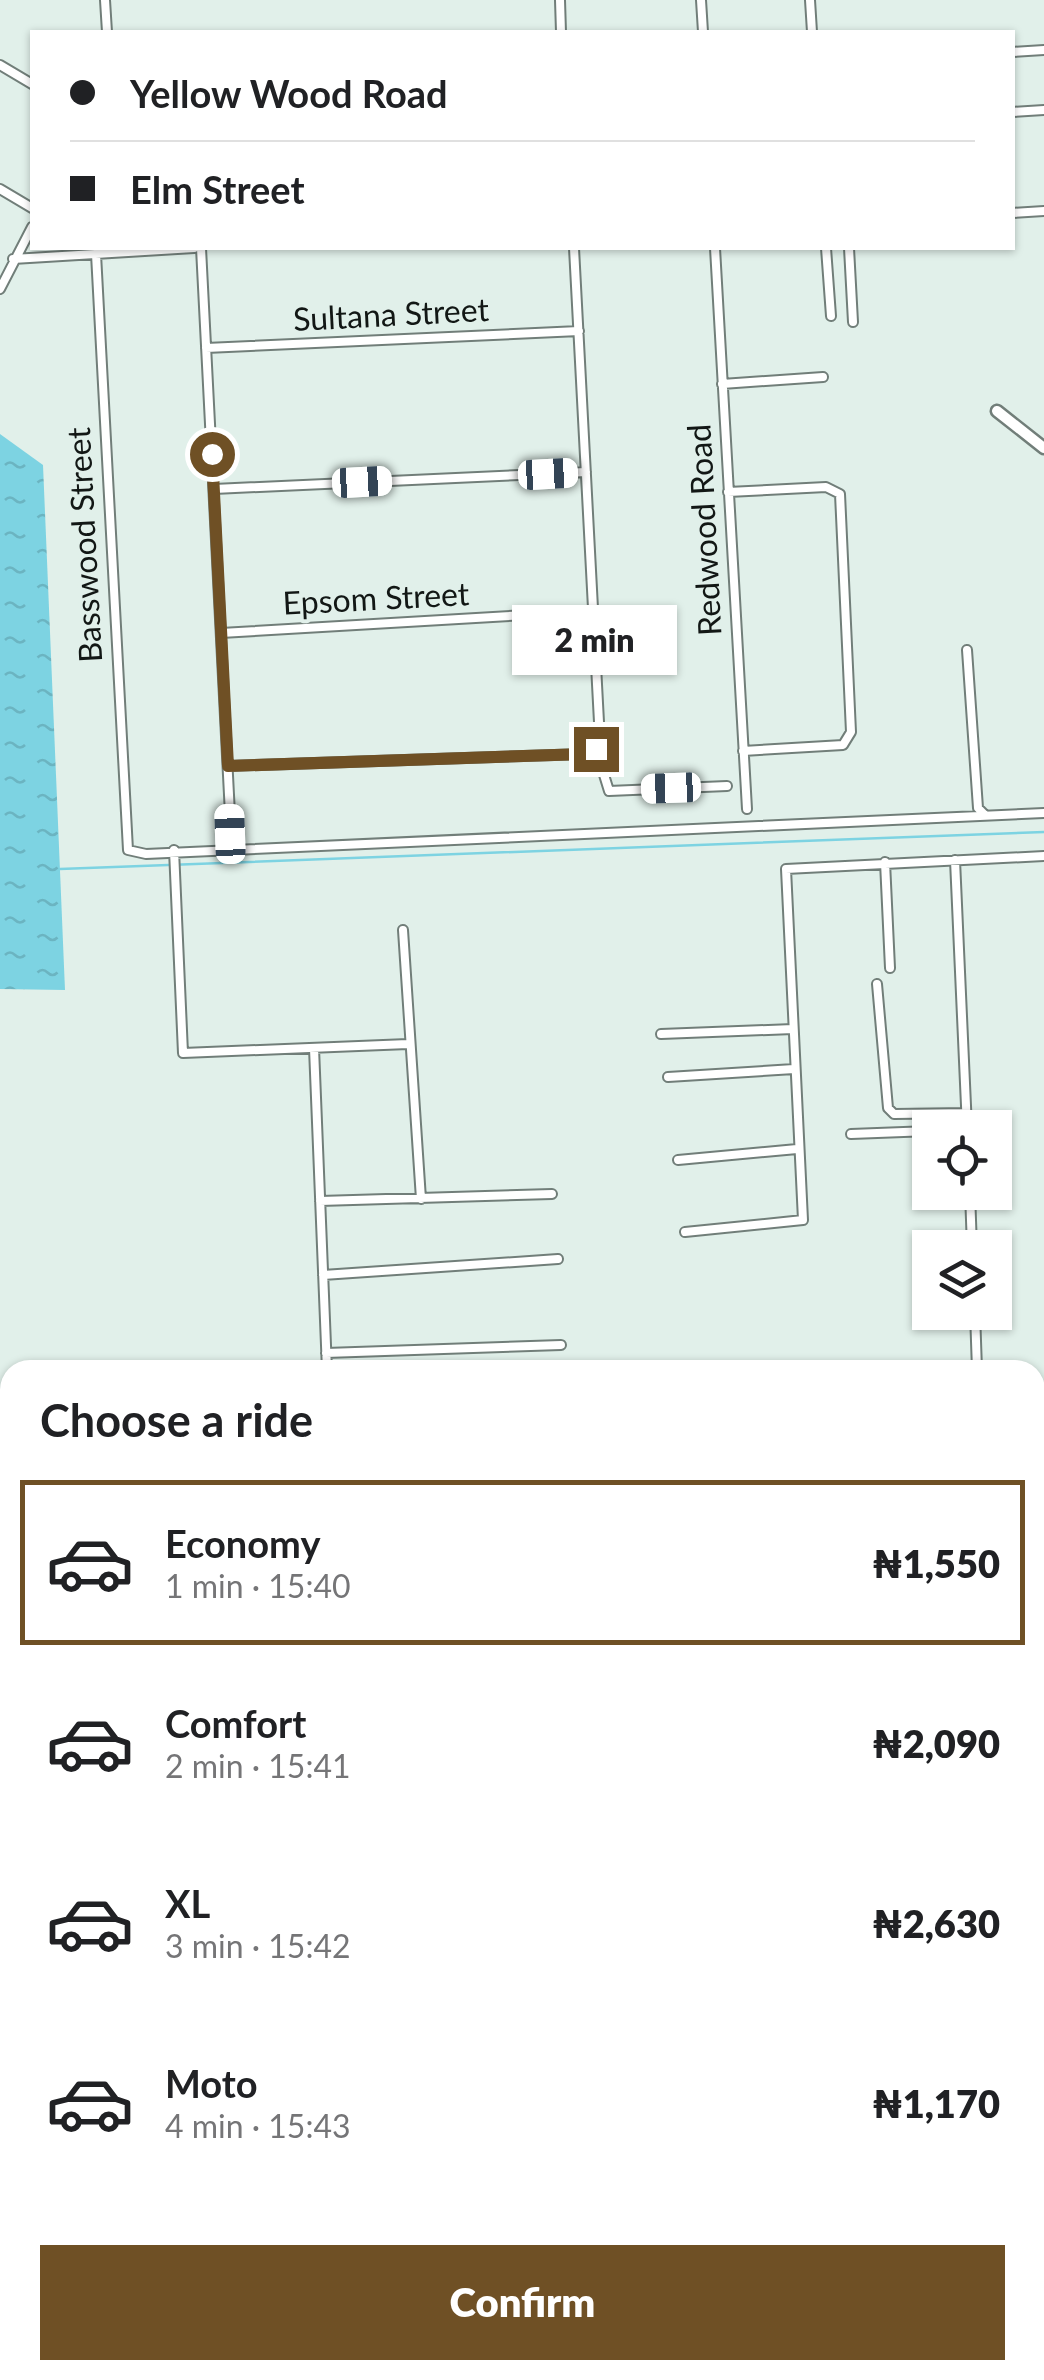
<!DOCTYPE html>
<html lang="en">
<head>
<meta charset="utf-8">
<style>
	:root { --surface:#fff; --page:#f6f6f6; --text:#202124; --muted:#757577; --line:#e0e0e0; --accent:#6f5025 }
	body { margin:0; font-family:Lato,sans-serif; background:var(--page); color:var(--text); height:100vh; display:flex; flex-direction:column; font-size:38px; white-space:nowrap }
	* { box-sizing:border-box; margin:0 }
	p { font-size:32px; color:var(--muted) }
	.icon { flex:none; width:55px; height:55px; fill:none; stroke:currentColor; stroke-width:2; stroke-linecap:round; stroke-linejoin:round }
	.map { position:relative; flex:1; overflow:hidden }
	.drawer { position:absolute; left:0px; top:1360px; width:1045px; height:1020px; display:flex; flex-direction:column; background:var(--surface); border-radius:30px 30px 0 0; box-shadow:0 2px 8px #0004 }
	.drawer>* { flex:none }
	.guide { position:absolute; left:30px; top:30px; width:985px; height:220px; border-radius:0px; box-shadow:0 2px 8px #0004; display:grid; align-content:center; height:220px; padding:0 40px; background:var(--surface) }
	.fabs { position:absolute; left:912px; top:1110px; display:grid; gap:20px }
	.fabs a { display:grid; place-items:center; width:100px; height:100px; border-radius:0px; background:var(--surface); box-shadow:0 2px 8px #0004; font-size:50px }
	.end { position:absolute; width:45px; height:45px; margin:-22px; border:12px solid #6f5025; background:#fff; box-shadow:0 0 0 5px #fff }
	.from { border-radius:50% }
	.bubble { position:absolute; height:70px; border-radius:0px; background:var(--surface); box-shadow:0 2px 8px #0004; font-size:32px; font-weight:800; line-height:70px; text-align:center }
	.car { position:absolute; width:30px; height:60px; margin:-30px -15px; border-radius:12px; box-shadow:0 0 8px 2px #0007; background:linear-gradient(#fff 24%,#345 0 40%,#fff 0 76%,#345 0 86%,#fff 0) }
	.guide b { display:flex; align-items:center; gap:35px; height:95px; font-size:38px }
	.guide b+b { border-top:2px solid var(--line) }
	.guide i { width:25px; height:25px; background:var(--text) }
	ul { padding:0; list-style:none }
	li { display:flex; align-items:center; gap:30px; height:165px; margin:0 20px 15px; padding:0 20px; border:5px solid transparent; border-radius:0px }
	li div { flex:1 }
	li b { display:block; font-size:38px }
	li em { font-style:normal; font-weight:800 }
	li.on { border-color:var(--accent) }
	li>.icon { width:90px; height:90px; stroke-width:1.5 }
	h2 { padding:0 40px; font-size:45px; line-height:120px }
	.button { display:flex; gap:20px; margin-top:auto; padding:20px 40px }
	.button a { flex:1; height:115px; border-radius:0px; background:var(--accent); color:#fff; font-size:40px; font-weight:800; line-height:115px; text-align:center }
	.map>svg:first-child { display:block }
	.water { fill:url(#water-ripples) }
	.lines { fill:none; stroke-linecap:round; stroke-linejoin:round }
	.stream { stroke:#7dd3e2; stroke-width:2.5 }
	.minor-casing { stroke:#717e79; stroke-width:12 }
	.tertiary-casing { stroke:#717e79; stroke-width:15 }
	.minor { stroke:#fff; stroke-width:8 }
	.tertiary { stroke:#fff; stroke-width:10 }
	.route { stroke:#6f5025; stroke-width:12 }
	.labels { text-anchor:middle; stroke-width:8; stroke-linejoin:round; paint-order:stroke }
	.street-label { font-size:32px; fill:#121715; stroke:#e1f0ea }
</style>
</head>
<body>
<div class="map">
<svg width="1044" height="2380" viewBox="0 0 1044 2380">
	<defs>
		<pattern id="water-ripples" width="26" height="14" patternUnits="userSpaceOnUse" patternTransform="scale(2.5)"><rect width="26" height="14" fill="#7dd3e2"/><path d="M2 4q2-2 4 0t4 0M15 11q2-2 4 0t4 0" fill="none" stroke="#6bb4c1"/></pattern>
	</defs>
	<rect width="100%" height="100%" fill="#e1f0ea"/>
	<!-- water -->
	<path class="water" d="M0,434L43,465L65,990L0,989Z"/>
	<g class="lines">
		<!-- stream -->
		<path class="stream" d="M60,869L1044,832"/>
		<!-- minor casing -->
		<g class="minor-casing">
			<path id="minor" d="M105,0L107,32
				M560,0L561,32
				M701,0L703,32
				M810,0L812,32
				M1012,52L1044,50
				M0,65L32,84
				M1012,112L1044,110
				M0,189L32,208
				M1012,213L1044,211
				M201,248L231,834
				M715,248L747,809
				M826,248L831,316
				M849,248L853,322
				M96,254L128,850L146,854L1044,813
				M13,259L194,248
				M0,289L32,227
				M206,348L579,331
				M722,384L823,377
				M214,489L586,472
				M728,492L826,487L840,494L851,732L843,745L743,751
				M221,633L593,611
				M967,650L978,808L985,815
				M596,749L609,791L727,786
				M228,766L585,754L600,741L574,248
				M174,850L183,1053L408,1044
				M955,860L967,1128
				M885,862L890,968
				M403,930L421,1199
				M877,984L888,1108L894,1114L967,1113
				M661,1034L793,1029
				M314,1048L327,1370
				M668,1077L794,1069
				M851,1134L930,1131
				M678,1160L797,1149
				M970,1192L972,1248
				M320,1201L552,1194
				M685,1232L803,1220L786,869L1044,856
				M323,1275L558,1259
				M975,1312L977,1370
				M326,1353L561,1345
				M1035,1547H1044
				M0,1627L10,1618
				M1035,1687L1044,1686
				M0,1741L9,1910
				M1035,1957L1044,1956
				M0,2042H10
				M1035,2083L1044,2082
				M0,2120H10
				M0,2134H10
				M1035,2170L1044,2169
				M1035,2183L1044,2182
				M0,2242H10"/>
		</g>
		<!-- tertiary casing -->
		<g class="tertiary-casing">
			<path id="tertiary" d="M997,411L1044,448"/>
		</g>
		<!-- minor -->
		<use href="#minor" class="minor"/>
		<!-- tertiary -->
		<use href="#tertiary" class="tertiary"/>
	</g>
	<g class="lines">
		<!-- route -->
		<path class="route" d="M212,454L228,766L585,754L596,749"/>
	</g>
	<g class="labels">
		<!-- street labels -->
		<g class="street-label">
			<text transform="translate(391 315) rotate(-3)" y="11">Sultana Street</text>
			<text transform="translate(705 530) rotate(-93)" y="11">Redwood Road</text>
			<text transform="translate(85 545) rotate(-93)" y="11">Basswood Street</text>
			<text transform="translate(376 599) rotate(-3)" y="11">Epsom Street</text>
		</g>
	</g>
</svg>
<div class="fabs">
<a><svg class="icon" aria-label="locate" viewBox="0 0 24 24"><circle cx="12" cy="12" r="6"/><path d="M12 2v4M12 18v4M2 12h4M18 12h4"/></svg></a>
<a><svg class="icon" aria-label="layers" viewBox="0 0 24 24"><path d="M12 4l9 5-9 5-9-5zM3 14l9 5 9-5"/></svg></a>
</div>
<i class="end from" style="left:212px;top:454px"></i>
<i class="end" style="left:596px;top:749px"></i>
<div class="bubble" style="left:512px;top:605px;width:165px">2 min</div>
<i class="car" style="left:548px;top:474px;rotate:87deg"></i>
<i class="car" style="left:362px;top:482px;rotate:87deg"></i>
<i class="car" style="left:671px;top:788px;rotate:268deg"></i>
<i class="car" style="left:230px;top:834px;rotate:358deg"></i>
<div class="guide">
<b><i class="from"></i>Yellow Wood Road</b>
<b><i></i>Elm Street</b>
</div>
<section class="drawer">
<h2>Choose a ride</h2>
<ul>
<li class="on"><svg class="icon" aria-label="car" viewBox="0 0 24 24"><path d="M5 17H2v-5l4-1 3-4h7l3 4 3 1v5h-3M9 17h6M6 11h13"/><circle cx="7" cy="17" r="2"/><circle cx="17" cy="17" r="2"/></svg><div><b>Economy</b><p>1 min · 15:40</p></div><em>₦1,550</em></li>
<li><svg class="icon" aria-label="car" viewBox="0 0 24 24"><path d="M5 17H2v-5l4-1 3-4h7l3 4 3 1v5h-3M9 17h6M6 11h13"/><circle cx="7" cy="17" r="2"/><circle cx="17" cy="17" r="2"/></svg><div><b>Comfort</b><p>2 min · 15:41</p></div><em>₦2,090</em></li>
<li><svg class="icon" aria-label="car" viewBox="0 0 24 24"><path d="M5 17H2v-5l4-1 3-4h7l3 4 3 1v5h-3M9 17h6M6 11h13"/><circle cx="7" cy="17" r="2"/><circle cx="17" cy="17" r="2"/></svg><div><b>XL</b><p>3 min · 15:42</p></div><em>₦2,630</em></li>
<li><svg class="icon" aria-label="car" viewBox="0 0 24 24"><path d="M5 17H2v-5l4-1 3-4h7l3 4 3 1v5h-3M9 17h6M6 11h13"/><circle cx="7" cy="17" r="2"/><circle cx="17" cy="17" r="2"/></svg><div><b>Moto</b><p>4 min · 15:43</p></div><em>₦1,170</em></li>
</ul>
<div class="button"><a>Confirm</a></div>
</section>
</div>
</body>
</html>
